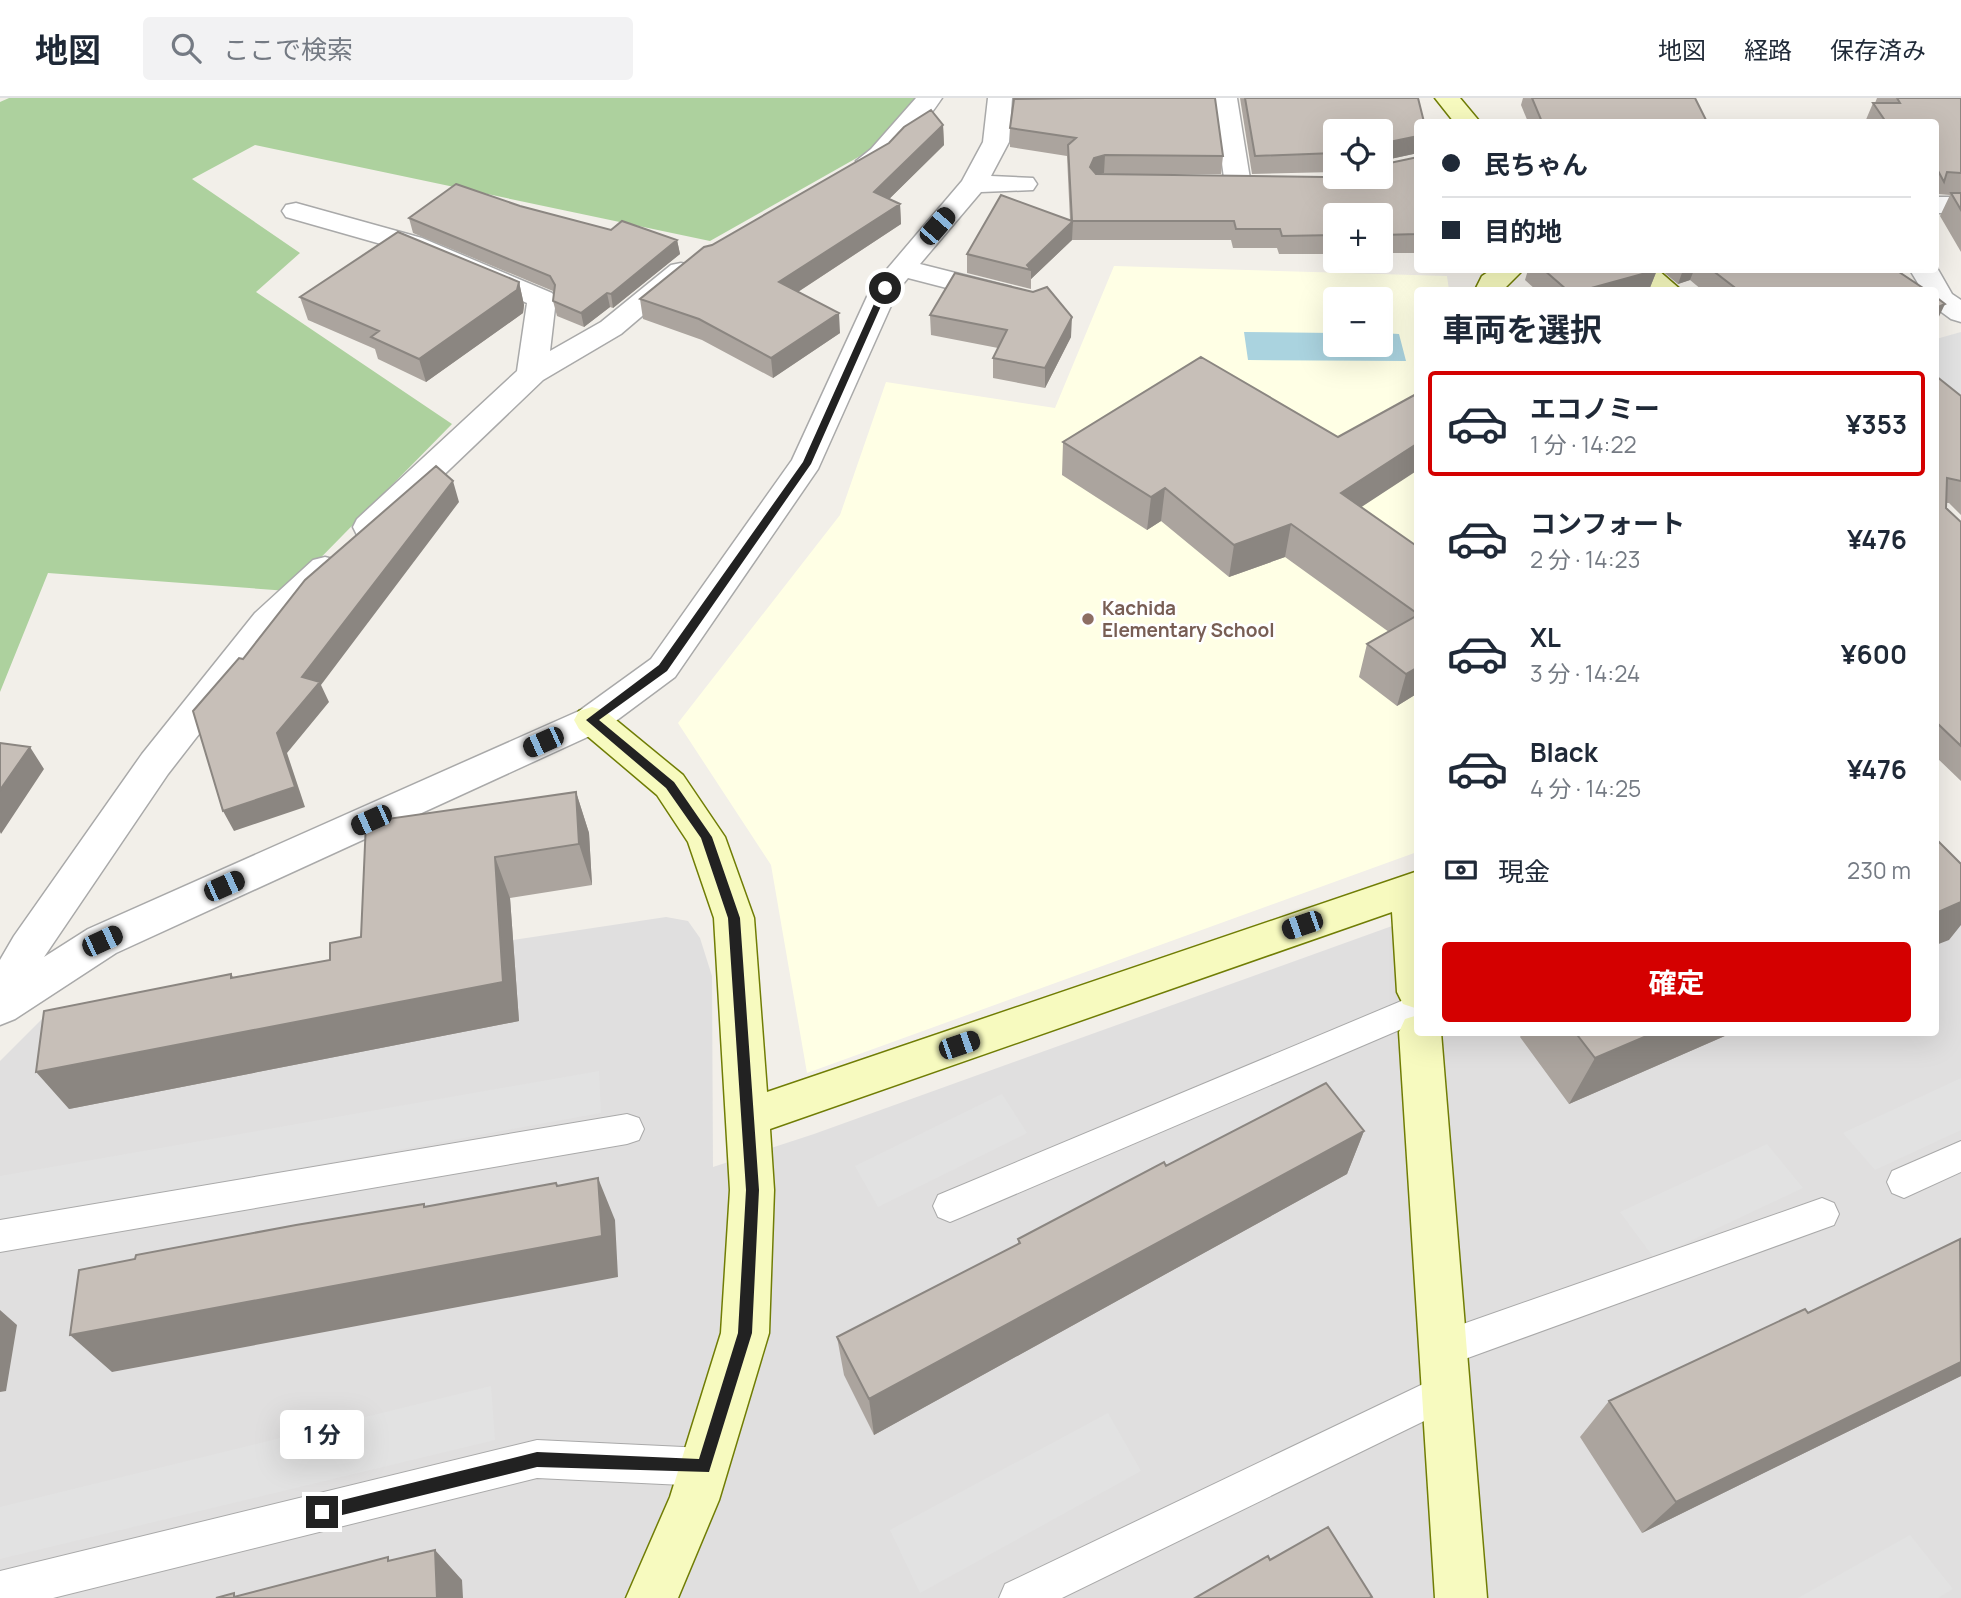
<!DOCTYPE html>
<html lang="ja">
<head>
<meta charset="utf-8">
<style>
	:root { --surface:#fff; --page:#f2f2f3; --text:#1f2937; --muted:#747a83; --line:#e0e1e3; --accent:#d40000 }
	body { margin:0; font-family:Manrope,"Noto Sans JP",sans-serif; background:var(--page); color:var(--text); height:100vh; display:flex; flex-direction:column; font-size:26px; white-space:nowrap }
	* { box-sizing:border-box; margin:0 }
	p { font-size:23px; color:var(--muted) }
	.icon { flex:none; width:38px; height:38px; fill:none; stroke:currentColor; stroke-width:2; stroke-linecap:round; stroke-linejoin:round }
	.map { position:relative; flex:1; overflow:hidden }
	.drawer { position:absolute; left:1414px; top:189px; width:525px; height:749px; display:flex; flex-direction:column; background:var(--surface); border-radius:7px; box-shadow:0 7px 28px #0002 }
	.drawer>* { flex:none }
	.guide { position:absolute; left:1414px; top:21px; width:525px; height:154px; border-radius:7px; box-shadow:0 7px 28px #0002; display:grid; align-content:center; height:154px; padding:0 28px; background:var(--surface) }
	.tools { position:absolute; left:1323px; top:21px; display:grid; gap:14px }
	.tools a { display:grid; place-items:center; width:70px; height:70px; border-radius:7px; background:var(--surface); box-shadow:0 7px 28px #0002; font-size:35px }
	.end { position:absolute; width:32px; height:32px; margin:-16px; border:9px solid #222; background:#fff; box-shadow:0 0 0 4px #fff }
	.from { border-radius:50% }
	.bubble { position:absolute; height:49px; border-radius:7px; background:var(--surface); box-shadow:0 7px 28px #0002; font-size:23px; font-weight:700; line-height:49px; text-align:center }
	.car { position:absolute; width:21px; height:42px; margin:-21px -10px; border-radius:9px; box-shadow:0 0 5px 2px #0007; background:linear-gradient(#222 24%,#8ab4d8 0 40%,#222 0 76%,#8ab4d8 0 86%,#222 0) }
	.guide b { display:flex; align-items:center; gap:24px; height:66px; font-size:26px }
	.guide b+b { border-top:2px solid var(--line) }
	.guide i { width:18px; height:18px; background:var(--text) }
	ul { padding:0; list-style:none }
	li { display:flex; align-items:center; gap:21px; height:105px; margin:0 14px 10px; padding:0 14px; border:4px solid transparent; border-radius:7px }
	li div { flex:1 }
	li b { display:block; font-size:26px }
	li em { font-style:normal; font-weight:700 }
	li.on { border-color:var(--accent) }
	li>.icon { width:63px; height:63px; stroke-width:1.5 }
	h2 { padding:0 28px; font-size:32px; line-height:84px }
	.pay { display:flex; align-items:center; gap:18px; height:77px; padding:0 28px; font-size:26px }
	.pay p { margin-inline-start:auto }
	.primary-button { display:flex; gap:14px; margin-top:auto; padding:14px 28px }
	.primary-button a { flex:1; height:80px; border-radius:7px; background:var(--accent); color:#fff; font-size:28px; font-weight:700; line-height:80px; text-align:center }
	header { display:flex; align-items:center; gap:42px; box-sizing:border-box; height:98px; padding:0 35px; background:var(--surface); border-bottom:2px solid var(--line) }
	header strong { font-size:33px }
	nav { display:flex; gap:38px; margin-inline-start:auto; font-size:24px }
	.search { width:490px; height:63px; background:var(--page); display:flex; align-items:center; gap:18px; box-sizing:border-box; padding:0 24px; border-radius:7px; color:var(--muted); font-size:26px }
	.map>svg:first-child { display:block }
	.residential { fill:#e0dfdf }
	.education { fill:#ffffe5; fill-rule:evenodd }
	.forest { fill:#add19e }
	.parking { fill:#e2e2e2 }
	.water { fill:#aad3df }
	.lines { fill:none; stroke-linecap:round; stroke-linejoin:round }
	.lane-casing { stroke:#a9a9a9; stroke-width:2 }
	.street-casing { stroke:#a9a9a9; stroke-width:3 }
	.secondary-casing { stroke:#707d05; stroke-width:3 }
	.lane { fill:#fff; fill-rule:evenodd }
	.street { fill:#fff; fill-rule:evenodd }
	.secondary { fill:#f7fabf; fill-rule:evenodd }
	.wall { fill:#aba49e }
	.shaded-wall { fill:#8b8681 }
	.building { fill:#c7bfb8; stroke:#8b8681; stroke-width:2 }
	.route { fill:#222 }
	.education-dot { fill:#8d6e63; stroke:#fff; stroke-width:2.5 }
	.labels { text-anchor:middle; stroke-width:5; stroke-linejoin:round; paint-order:stroke }
	.education-label { font-size:19px; font-weight:bold; fill:#785e54; stroke:#fff; text-anchor:start }
</style>
</head>
<body>
<header>
<strong>地図</strong>
<div class="search"><svg class="icon" aria-label="search" viewBox="0 0 24 24"><circle cx="10" cy="10" r="6"/><path d="M15 15l6 6"/></svg>ここで検索</div>
<nav><a>地図</a><a>経路</a><a>保存済み</a></nav>
</header>
<div class="map">
<svg width="1961" height="1500" viewBox="0 0 1961 1500">
	<rect width="100%" height="100%" fill="#f2efe9"/>
	<!-- residential -->
	<path class="residential" d="M1936,790L1961,803V1500H0V963L52,911L666,819L688,823L700,840L712,878L713,1069L814,1036L1417,819L1418,934H1936Z"/>
	<!-- education -->
	<path class="education" d="M1114,168L1447,178L1449,192H1418L1417,754L807,975L771,767L678,625L840,417L886,284L1055,310ZM1335,201H1381V247H1335Z"/>
	<!-- forest -->
	<path class="forest" d="M9,0H922L869,53L710,143L255,47L192,81L300,155L256,194L452,326L288,493L48,475L0,594V4Z"/>
	<!-- parking -->
	<path class="parking" d="M1961,234V309L1936,289V241Z
		M599,973L601,1015L0,1124V1078Z
		M1961,980V1032L1875,1072L1843,1035Z
		M1002,996L1027,1035L878,1109L855,1068Z
		M1767,1046L1803,1090L1654,1160L1620,1114Z
		M491,1288L495,1342L0,1461V1409Z
		M1108,1315L1141,1373L920,1495L890,1432Z
		M1910,1437L1953,1491L1938,1500H1798Z"/>
	<!-- water -->
	<path class="water" d="M1244,234L1335,235V247H1381V235L1399,236L1406,263L1248,262Z"/>
	<g class="lines">
		<!-- lane casing -->
		<g class="lane-casing">
			<path id="lane" d="M1418,896V924L962,1119L950,1124L938,1119L933,1108L938,1097Z
				M627,1016L639,1020L644,1031L639,1042L627,1046L0,1154V1122Z
				M1961,1043V1074L1904,1100L1892,1095L1887,1084L1892,1073Z
				M1822,1100L1834,1105L1839,1116L1834,1127L1443,1269L1430,1264L1425,1251L1430,1238L1443,1233Z
				M1446,1275L1459,1280L1465,1293L1459,1306L1062,1500H999L1005,1486Z
				M537,1342L704,1350L718,1355L723,1369L718,1383L704,1388L537,1380L53,1500H0V1473Z"/>
		</g>
		<!-- street casing -->
		<g class="street-casing">
			<path id="street" d="M916,0H942C927,22 889,76 860,69L856,63L871,51Z
				M988,0H1012L1009,44L991,78L1033,80L1037,86L1033,92L981,94L920,166L1011,189L1015,195L1011,201L1001,204L908,180L898,192L818,371L675,579L605,631L116,855L15,921L0,927V862L14,838L142,656L255,515L313,462L325,459L337,462L342,470L279,533L168,676L44,859L88,831L579,613L651,561L792,362L871,190L962,83L983,44Z
				M1213,0H1237L1251,87L1247,93H1229L1225,87Z
				M1936,99H1961V115H1936Z
				M296,105L422,140L552,195L556,201L550,253L601,224L671,167L681,165L691,167L695,173L621,236L543,282L381,437L369,440L357,437L353,429L357,421L517,273L527,205L402,152L286,119L282,113L286,107Z
				M1936,168L1952,196L1961,202V224L1951,221L1936,210V192H1922L1910,172H1936Z"/>
		</g>
		<!-- secondary casing -->
		<g class="secondary-casing">
			<path id="secondary" d="M1435,0H1460L1480,24H1454Z
				M1491,172H1523L1503,192H1475L1482,178Z
				M1627,172H1658L1681,192H1650Z
				M592,609L605,613L683,677L725,739L754,820L767,994L1418,773V911L1403,906L1397,894L1392,814L770,1031L774,1092L769,1235L719,1402L678,1500H626L670,1399L721,1235L730,1092L714,820L688,744L657,697L579,631L574,622L579,613Z
				M1418,917V934H1441L1487,1500H1435L1399,934L1405,921Z"/>
		</g>
		<!-- lane -->
		<use href="#lane" class="lane"/>
		<!-- street -->
		<use href="#street" class="street"/>
		<!-- secondary -->
		<use href="#secondary" class="secondary"/>
	</g>
	<!-- wall -->
	<path class="wall" d="M1084,0H1215L1223,58L1221,76H1101L1324,79L1418,59V155H1381V117H1335V156H1279L1277,150H1233L1231,142H1072L1031,181V191L967,175V156L1070,122L1067,58L1010,49V30Z
		M1240,0H1418V55L1381,63V65V33H1335V74L1252,76Z
		M1523,0H1695L1707,24H1528L1521,7Z
		M1877,0H1961V154L1940,118L1950,97L1938,96L1936,101V24H1865L1873,5H1875Z
		M943,27L944,47L889,101L900,106L901,126L798,194L840,235L773,280L702,242L643,221L640,201L712,147Z
		M520,108L611,132L677,142L680,156L613,210L610,209L584,229L557,218L553,203L554,195L553,193L413,135L409,120Z
		M1528,172H1657L1649,192H1536L1525,182Z
		M1661,172H1896L1926,192H1702L1690,182L1678,186Z
		M519,184L524,207L523,215L426,284L378,261L375,251L308,222L300,199Z
		M930,217L1071,239L1045,290L993,280V260L998,250L931,237Z
		M1936,278L1961,298V417L1949,405H1947L1946,410L1961,424V683L1936,659Z
		M1063,344L1361,409L1418,449V595L1397,608L1359,579L1367,546L1389,534L1285,459L1229,479L1161,423L1147,432L1062,377Z
		M576,694L589,735L592,787L510,800L519,923L69,1011L231,876L234,880L330,862L361,839Z
		M1523,934H1734L1569,1006L1520,939Z
		M1364,1033L1347,1076L874,1337L844,1277L837,1239L1018,1146V1141L1166,1068Z
		M1961,1141V1278L1642,1435L1580,1339L1609,1303L1808,1215Z"/>
	<!-- shaded-wall -->
	<path class="shaded-wall" d="M943,27L944,47L875,115L874,94Z
		M1418,38V55L1381,63L1384,45Z
		M1105,57L1104,75L1093,79L1090,69L1094,60Z
		M900,106L901,126L781,205L779,184Z
		M1073,123L1072,142L1031,181V172L1027,167Z
		M677,142L680,156L613,210L611,196Z
		M1657,172L1649,192H1584Z
		M1683,172H1694L1690,182L1678,186Z
		M519,184L524,207L523,215L426,284L419,261Z
		M607,195L610,209L584,229L581,215Z
		M1945,206L1936,225V210Z
		M839,215L840,235L773,280L771,260Z
		M1072,219L1071,239L1045,290V270Z
		M1418,345V372L1334,427L1341,395Z
		M453,383L459,404L321,587L329,604L287,655L305,709L234,733L223,713L277,635L302,579Z
		M1165,390L1161,423L1147,432L1151,399Z
		M1291,426L1285,459L1229,479L1234,447Z
		M1418,569V595L1397,608L1406,576Z
		M30,649L44,671L1,736L0,734V692Z
		M576,694L589,735L592,787L579,746Z
		M495,759L510,800L519,923L69,1011L36,974L503,884Z
		M1961,804V827L1949,842L1936,847V815Z
		M1656,934H1734L1569,1006L1595,960Z
		M1364,1033L1347,1076L874,1337L869,1301Z
		M598,1080L615,1122L618,1179L112,1274L70,1237Z
		M0,1212L17,1227L6,1293L0,1294Z
		M1961,1264V1278L1642,1435L1676,1404Z
		M435,1452L462,1482L463,1500H437Z"/>
	<!-- building -->
	<path class="building" d="M1086,0H1215L1223,58L1105,57L1094,60L1090,69L1096,76L1324,79L1335,77V79H1381V65L1385,66L1418,59V136L1381,137V117H1335V137L1282,138L1280,131H1236L1234,123H1073L1027,167L1031,172L967,156L1001,97L1072,123L1068,47L1076,40L1010,30L1014,1Z
		M1245,0H1418L1424,24H1418V38L1384,45L1382,58H1381V33H1335V55L1255,58Z
		M1532,0H1695L1707,24H1542Z
		M1897,0H1961V75L1947,74L1944,84L1936,69V24H1886L1873,5H1900Z
		M931,12L943,27L874,94L900,106L779,184L839,215L771,260L699,221L640,201L704,149L712,147L889,45L904,29Z
		M456,86L520,108L611,132L622,123L677,142L611,196L607,195L581,215L553,203L555,187L550,178L409,120Z
		M1951,95H1961V112Z
		M398,134L519,184L517,192L419,261L371,239L379,233L300,199Z
		M1544,172H1657L1584,192H1567Z
		M1712,172H1896L1926,192H1738Z
		M955,175L1033,194L1047,189L1072,219L1045,270L993,260L1007,232L930,217Z
		M1936,199L1945,206L1936,210Z
		M1201,259L1338,339L1418,295V345L1341,395L1418,449V516L1291,426L1234,447L1165,390L1151,399L1063,344Z
		M1936,278L1961,298V383L1947,380L1946,410L1961,424V648L1936,624Z
		M436,368L453,383L302,579L320,584L277,635L295,689L223,713L193,613L239,560L243,561L305,482Z
		M1418,517V569L1406,576L1367,546Z
		M0,645L30,649L0,692Z
		M576,694L579,746L495,759L503,884L36,974L44,913L231,876V880L330,862V845L361,839L366,724Z
		M1936,741L1961,766V804L1936,815Z
		M1575,934H1656L1595,960Z
		M1326,985L1364,1033L869,1301L837,1239L1020,1145L1018,1141L1164,1064L1166,1068Z
		M598,1080L602,1138L70,1237L79,1172L135,1161L136,1157L296,1127L424,1106V1109L556,1085L557,1088Z
		M1960,1141L1961,1264L1676,1404L1609,1303L1805,1211L1808,1215Z
		M1328,1429L1372,1499L1369,1500H1195L1268,1458L1270,1462Z
		M435,1452L437,1500H216L234,1495V1499L388,1459V1463Z"/>
	<!-- route -->
	<path class="route" d="M882,188L889,190L811,366L667,573L599,622L674,684L712,739L740,820L759,1092L752,1235L709,1374L537,1369L322,1422L317,1420L315,1414L322,1407L537,1354L699,1361L738,1235L746,1092L728,820L701,740L666,690L586,622L659,567L803,364Z"/>
	<!-- markers -->
	<circle class="education-dot" cx="1088" cy="521" r="7"/>
	<g class="labels">
		<!-- education labels -->
		<g class="education-label">
			<text x="1102" y="517">Kachida<tspan x="1102" dy="22">Elementary School</tspan></text>
		</g>
	</g>
</svg>
<div class="tools">
<a><svg class="icon" aria-label="locate" viewBox="0 0 24 24"><circle cx="12" cy="12" r="6"/><path d="M12 2v4M12 18v4M2 12h4M18 12h4"/></svg></a>
<a>+</a>
<a>−</a>
</div>
<i class="end from" style="left:885px;top:190px"></i>
<i class="end" style="left:322px;top:1414px"></i>
<div class="bubble" style="left:280px;top:1312px;width:84px">1 分</div>
<i class="car" style="left:937px;top:128px;rotate:41deg"></i>
<i class="car" style="left:543px;top:644px;rotate:246deg"></i>
<i class="car" style="left:371px;top:722px;rotate:246deg"></i>
<i class="car" style="left:224px;top:788px;rotate:66deg"></i>
<i class="car" style="left:1302px;top:827px;rotate:251deg"></i>
<i class="car" style="left:102px;top:843px;rotate:65deg"></i>
<i class="car" style="left:959px;top:947px;rotate:71deg"></i>
<div class="guide">
<b><i class="from"></i>民ちゃん</b>
<b><i></i>目的地</b>
</div>
<section class="drawer">
<h2>車両を選択</h2>
<ul>
<li class="on"><svg class="icon" aria-label="car" viewBox="0 0 24 24"><path d="M5 17H2v-5l4-1 3-4h7l3 4 3 1v5h-3M9 17h6M6 11h13"/><circle cx="7" cy="17" r="2"/><circle cx="17" cy="17" r="2"/></svg><div><b>エコノミー</b><p>1 分 · 14:22</p></div><em>¥353</em></li>
<li><svg class="icon" aria-label="car" viewBox="0 0 24 24"><path d="M5 17H2v-5l4-1 3-4h7l3 4 3 1v5h-3M9 17h6M6 11h13"/><circle cx="7" cy="17" r="2"/><circle cx="17" cy="17" r="2"/></svg><div><b>コンフォート</b><p>2 分 · 14:23</p></div><em>¥476</em></li>
<li><svg class="icon" aria-label="car" viewBox="0 0 24 24"><path d="M5 17H2v-5l4-1 3-4h7l3 4 3 1v5h-3M9 17h6M6 11h13"/><circle cx="7" cy="17" r="2"/><circle cx="17" cy="17" r="2"/></svg><div><b>XL</b><p>3 分 · 14:24</p></div><em>¥600</em></li>
<li><svg class="icon" aria-label="car" viewBox="0 0 24 24"><path d="M5 17H2v-5l4-1 3-4h7l3 4 3 1v5h-3M9 17h6M6 11h13"/><circle cx="7" cy="17" r="2"/><circle cx="17" cy="17" r="2"/></svg><div><b>Black</b><p>4 分 · 14:25</p></div><em>¥476</em></li>
</ul>
<div class="pay"><svg class="icon" aria-label="cash" viewBox="0 0 24 24"><path d="M3 7h18v10H3z"/><circle cx="12" cy="12" r="2"/></svg>現金<p>230 m</p></div>
<div class="primary-button"><a>確定</a></div>
</section>
</div>
</body>
</html>
